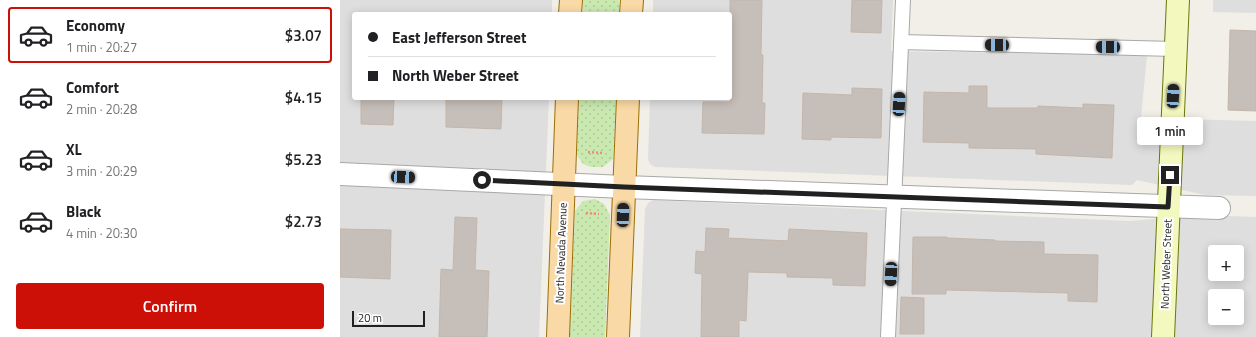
<!DOCTYPE html>
<html lang="en">
<head>
<meta charset="utf-8">
<style>
	:root { --surface:#fff; --page:#f6f6f6; --text:#202124; --muted:#757577; --line:#e0e0e0; --accent:#cc0f07 }
	body { margin:0; font-family:"Titillium Web",sans-serif; background:var(--page); color:var(--text); height:100vh; display:flex; flex-direction:column; font-size:15px; white-space:nowrap }
	* { box-sizing:border-box; margin:0 }
	p { font-size:13px; color:var(--muted) }
	.icon { flex:none; width:22px; height:22px; fill:none; stroke:currentColor; stroke-width:2; stroke-linecap:round; stroke-linejoin:round }
	.map { position:relative; flex:1; overflow:hidden }
	.drawer { display:flex; flex-direction:column; background:var(--surface); width:340px }
	.drawer>* { flex:none }
	.hud { position:absolute; left:12px; top:12px; width:380px; height:88px; border-radius:4px; box-shadow:0 2px 10px #0003; display:grid; align-content:center; height:88px; padding:0 16px; background:var(--surface) }
	.fabs { position:absolute; left:868px; top:245px; display:grid; gap:8px }
	.fabs a { display:grid; place-items:center; width:36px; height:36px; border-radius:4px; background:var(--surface); box-shadow:0 2px 10px #0003; font-size:20px }
	.scale { position:absolute; left:12px; bottom:10px; width:73px; box-sizing:border-box; padding-left:4px; border:2px solid #212121; border-top:0; font-size:11px; line-height:14px; white-space:nowrap; color:#212121; -webkit-text-stroke:3px #fff; paint-order:stroke }
	.end { position:absolute; width:18px; height:18px; margin:-9px; border:5px solid #212121; background:#fff; box-shadow:0 0 0 2px #fff }
	.from { border-radius:50% }
	.bubble { position:absolute; height:28px; border-radius:4px; background:var(--surface); box-shadow:0 2px 10px #0003; font-size:13px; font-weight:600; line-height:28px; text-align:center }
	.car { position:absolute; width:12px; height:24px; margin:-12px -6px; border-radius:5px; box-shadow:0 0 3px 1px #0007; background:linear-gradient(#222 24%,#8ab4d8 0 40%,#222 0 76%,#8ab4d8 0 86%,#222 0) }
	.hud b { display:flex; align-items:center; gap:14px; height:38px; font-size:15px }
	.hud b+b { border-top:1px solid var(--line) }
	.hud i { width:10px; height:10px; background:var(--text) }
	ul { padding:7px 0 0; list-style:none }
	li { display:flex; align-items:center; gap:12px; height:56px; margin:0 8px 6px; padding:0 8px; border:2px solid transparent; border-radius:4px }
	li div { flex:1 }
	li b { display:block; font-size:15px }
	li em { font-style:normal; font-weight:600 }
	li.current { border-color:var(--accent) }
	li>.icon { width:36px; height:36px; stroke-width:1.5 }
	.button { display:flex; gap:8px; margin-top:auto; padding:8px 16px }
	.button a { flex:1; height:46px; border-radius:4px; background:var(--accent); color:#fff; font-size:16px; font-weight:600; line-height:46px; text-align:center }
	main { display:flex; flex:1; min-height:0 }
	.map>svg:first-child { display:block }
	.residential { fill:#dfdede; fill-rule:evenodd }
	.grass { fill:url(#grass-dots) }
	.building { fill:#c6beb8; stroke:#c3b6ab }
	.lines { fill:none; stroke-linecap:round; stroke-linejoin:round }
	.lane-casing { stroke:#a8a8a8; stroke-width:16 }
	.street-casing { stroke:#a8a8a8; stroke-width:24 }
	.secondary-casing { stroke:#677809; stroke-width:24 }
	.primary-casing { stroke:#996f05; stroke-width:24 }
	.path { stroke:#f68875; stroke-width:2.5; stroke-dasharray:2 2; stroke-linecap:butt }
	.lane { stroke:#fff; stroke-width:14 }
	.street { stroke:#fff; stroke-width:22 }
	.secondary { stroke:#f3f8bf; stroke-width:22 }
	.primary { stroke:#f9d9a5; stroke-width:22 }
	.route { stroke:#212121; stroke-width:5 }
	.labels { text-anchor:middle; stroke-width:4; stroke-linejoin:round; paint-order:stroke }
	.street-label { font-size:11px; fill:#212121; stroke:#fff }
</style>
</head>
<body>
<main>
<section class="drawer">
<ul>
<li class="current"><svg class="icon" aria-label="car" viewBox="0 0 24 24"><path d="M5 17H2v-5l4-1 3-4h7l3 4 3 1v5h-3M9 17h6M6 11h13"/><circle cx="7" cy="17" r="2"/><circle cx="17" cy="17" r="2"/></svg><div><b>Economy</b><p>1 min · 20:27</p></div><em>$3.07</em></li>
<li><svg class="icon" aria-label="car" viewBox="0 0 24 24"><path d="M5 17H2v-5l4-1 3-4h7l3 4 3 1v5h-3M9 17h6M6 11h13"/><circle cx="7" cy="17" r="2"/><circle cx="17" cy="17" r="2"/></svg><div><b>Comfort</b><p>2 min · 20:28</p></div><em>$4.15</em></li>
<li><svg class="icon" aria-label="car" viewBox="0 0 24 24"><path d="M5 17H2v-5l4-1 3-4h7l3 4 3 1v5h-3M9 17h6M6 11h13"/><circle cx="7" cy="17" r="2"/><circle cx="17" cy="17" r="2"/></svg><div><b>XL</b><p>3 min · 20:29</p></div><em>$5.23</em></li>
<li><svg class="icon" aria-label="car" viewBox="0 0 24 24"><path d="M5 17H2v-5l4-1 3-4h7l3 4 3 1v5h-3M9 17h6M6 11h13"/><circle cx="7" cy="17" r="2"/><circle cx="17" cy="17" r="2"/></svg><div><b>Black</b><p>4 min · 20:30</p></div><em>$2.73</em></li>
</ul>
<div class="button"><a>Confirm</a></div>
</section>
<div class="map">
<svg width="916" height="337" viewBox="0 0 916 337">
	<defs>
		<pattern id="grass-dots" width="8" height="8" patternUnits="userSpaceOnUse"><rect width="8" height="8" fill="#cae9b1"/><path d="M2 2h.1M6 6h.1" fill="none" stroke="#adc898" stroke-width="1.8" stroke-linecap="round"/></pattern>
	</defs>
	<rect width="100%" height="100%" fill="#f1efe8"/>
	<!-- residential -->
	<path class="residential" d="M0,0H212V14H14V98H209L199,337H0Z
		M313,0H553L551,51L807,55L801,118L916,121V196L865,195L797,180L792,185L315,167L310,164L308,159L310,98H390V14H313Z
		M873,0H916V13L873,12Z
		M313,200L789,221L864,215L916,217V337H300L305,209L308,203ZM875,252H897V274H875ZM875,296H897V318H875Z"/>
	<!-- grass -->
	<path class="grass" d="M243,0H279V14H243Z
		M239,98H276L273,159L263,167H251L243,164L237,155Z
		M255,199L264,204L270,215L265,337H230L235,211L243,201Z"/>
	<!-- building -->
	<path class="building" d="M390,0H422L421,55H423L422,103H425L424,134L362,133L363,102H390Z
		M512,0H542L541,33L511,32Z
		M890,30L916,31V111L888,110Z
		M629,86H647V108H698V106L743,108V104L774,105L772,158L696,154V149L629,148V143L583,142L584,92L629,93Z
		M512,88L542,89L541,138L491,137V140L462,139L463,93L512,95Z
		M21,98H54L53,125L21,124Z
		M106,98H162L161,129L106,127Z
		M115,217L137,218L135,270L149,271L147,337H99L101,269L113,270Z
		M366,228L389,229L388,238L448,241L449,229L527,233L525,286L493,285V278L447,277V273L408,272L406,321L399,320V337H361L362,274L355,273L356,251L365,252Z
		M0,229L51,230L50,279L0,277Z
		M573,237H607V238L655,240V241L704,242V254L758,255L757,302L728,301V293L606,290V294H572Z
		M561,297L584,298V334H560Z"/>
	<g class="lines">
		<!-- lane casing -->
		<g class="lane-casing">
			<path id="lane" d="M561,42L835,49
				M548,337L563,0"/>
		</g>
		<!-- street casing -->
		<g class="street-casing">
			<path id="street" d="M0,174L284,187L879,208"/>
		</g>
		<!-- secondary casing -->
		<g class="secondary-casing">
			<path id="secondary" d="M823,337L838,0"/>
		</g>
		<!-- primary casing -->
		<g class="primary-casing">
			<path id="primary" d="M230,14L231,0
				M291,14L292,0
				M218,337L227,98
				M278,337L288,98"/>
		</g>
		<!-- path -->
		<path class="path" d="M248,152L263,153
			M246,213L259,214"/>
		<!-- lane -->
		<use href="#lane" class="lane"/>
		<!-- street -->
		<use href="#street" class="street"/>
		<!-- secondary -->
		<use href="#secondary" class="secondary"/>
		<!-- primary -->
		<use href="#primary" class="primary"/>
	</g>
	<g class="lines">
		<!-- route -->
		<path class="route" d="M142,180L284,187L828,207L830,175"/>
	</g>
	<g class="labels">
		<!-- street labels -->
		<g class="street-label">
			<text transform="translate(221 253) rotate(-88)" y="4">North Nevada Avenue</text>
			<text transform="translate(826 264) rotate(-88)" y="4">North Weber Street</text>
		</g>
	</g>
</svg>
<div class="fabs">
<a>+</a>
<a>−</a>
</div>
<div class="scale">20 m</div>
<i class="end from" style="left:142px;top:180px"></i>
<i class="end" style="left:830px;top:175px"></i>
<div class="bubble" style="left:797px;top:117px;width:66px">1 min</div>
<i class="car" style="left:657px;top:45px;rotate:271deg"></i>
<i class="car" style="left:768px;top:47px;rotate:271deg"></i>
<i class="car" style="left:833px;top:96px;rotate:3deg"></i>
<i class="car" style="left:559px;top:104px;rotate:3deg"></i>
<i class="car" style="left:63px;top:177px;rotate:93deg"></i>
<i class="car" style="left:283px;top:215px;rotate:2deg"></i>
<i class="car" style="left:551px;top:274px;rotate:183deg"></i>
<div class="hud">
<b><i class="from"></i>East Jefferson Street</b>
<b><i></i>North Weber Street</b>
</div>
</div>
</main>
</body>
</html>
